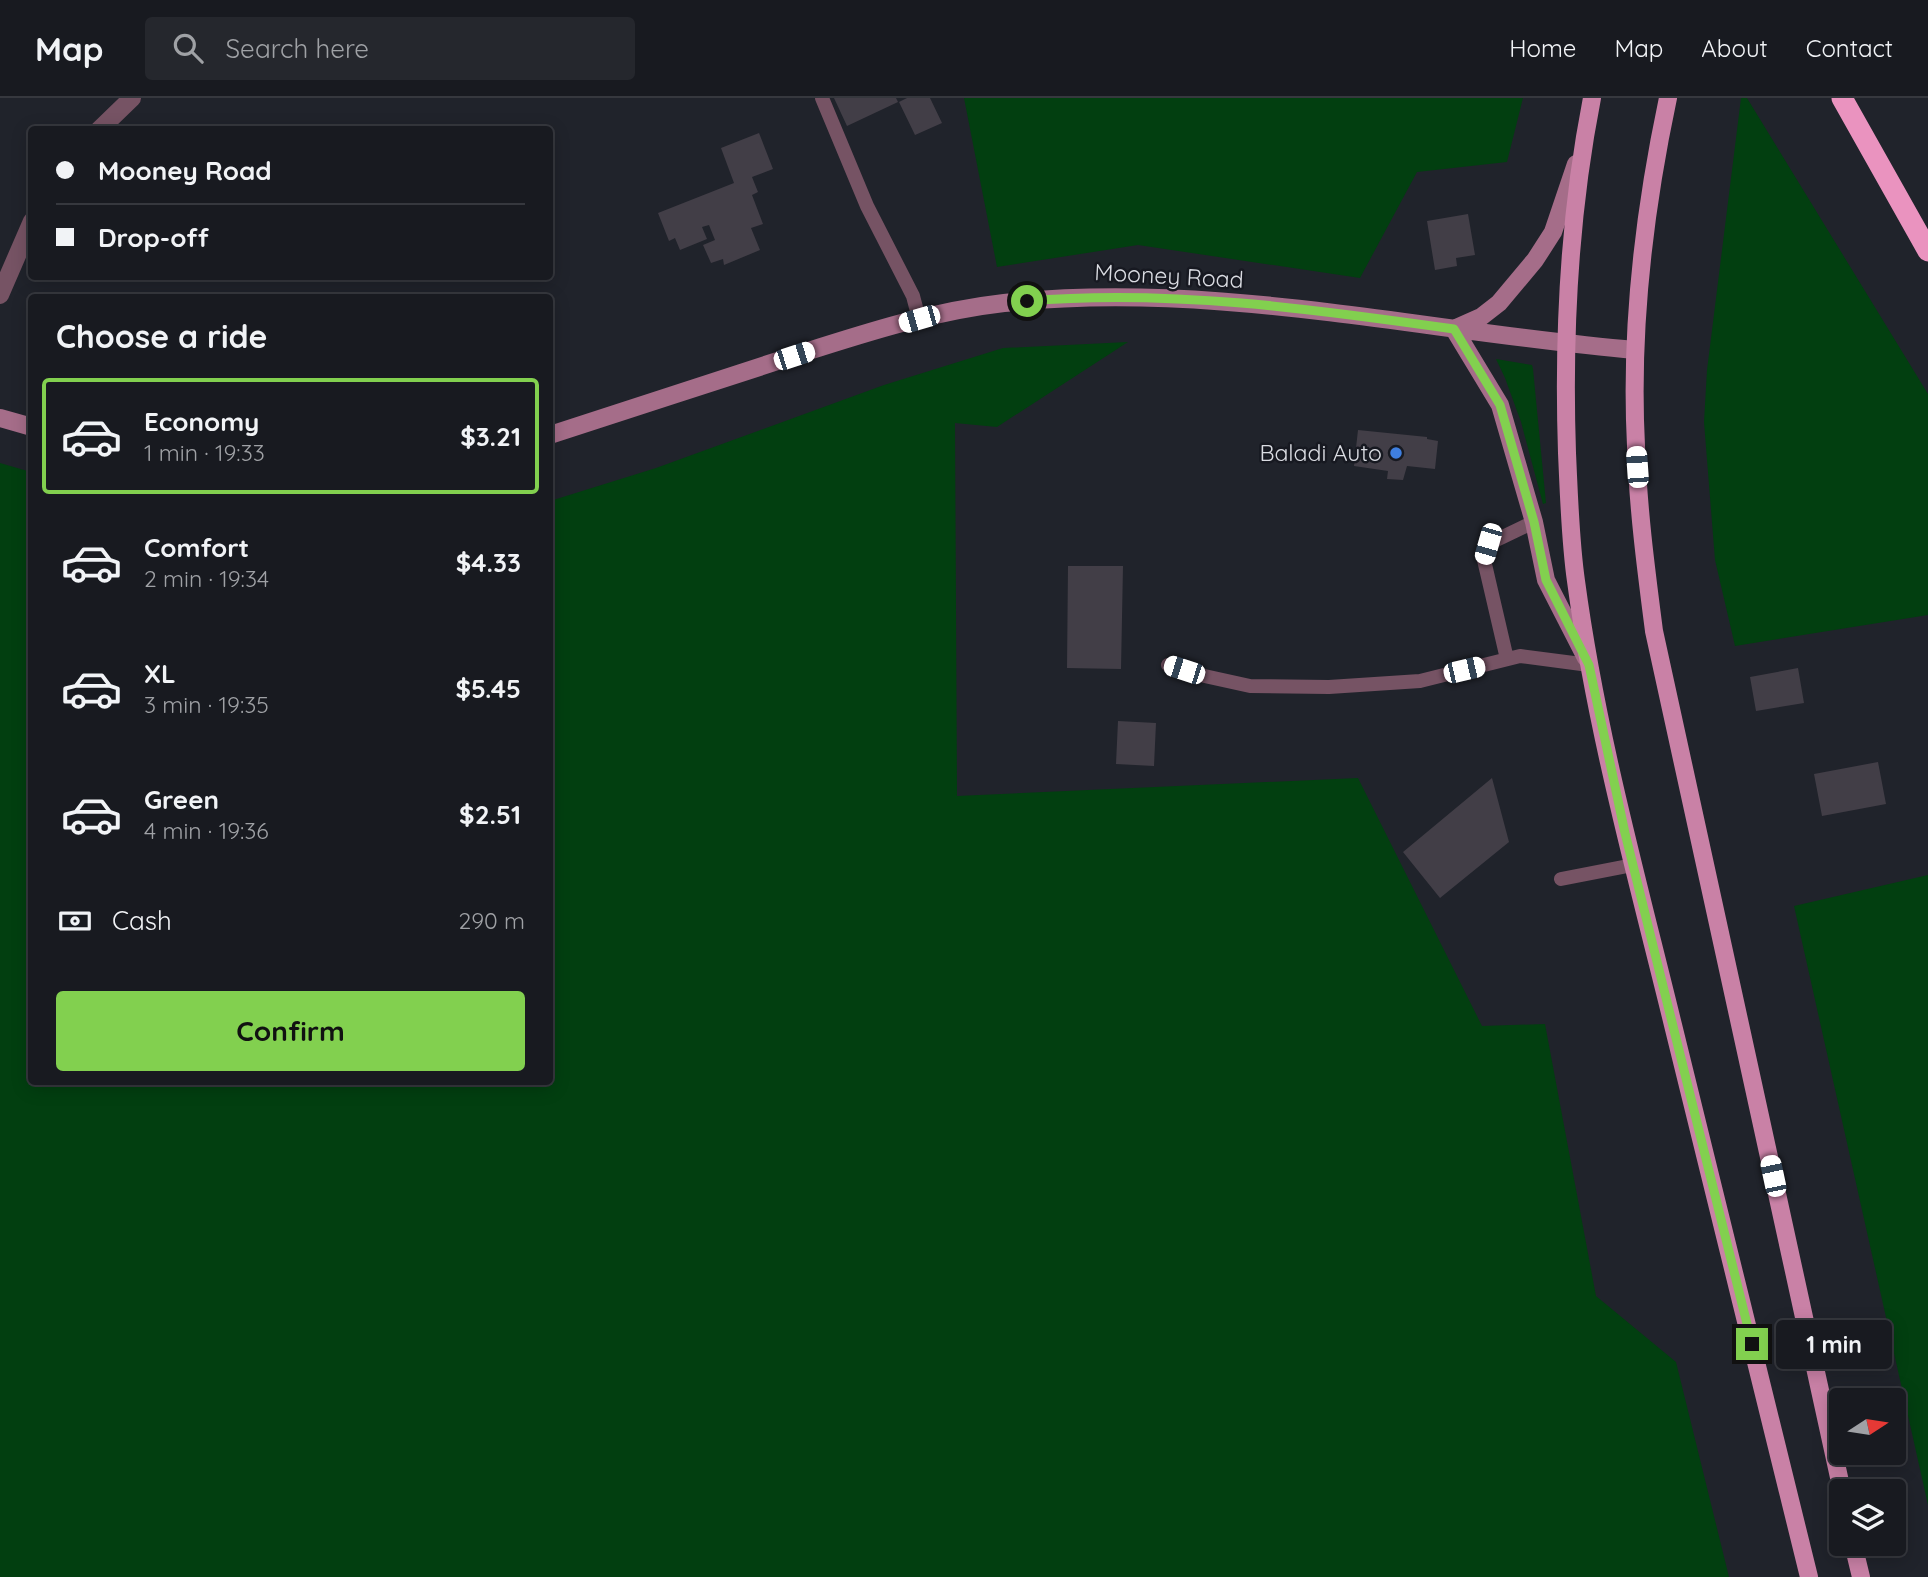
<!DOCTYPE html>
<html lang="en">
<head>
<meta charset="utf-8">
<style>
	:root { --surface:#181a20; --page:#25272d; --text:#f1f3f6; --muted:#9fa1a5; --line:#36383e; --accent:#82d04f }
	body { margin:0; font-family:Quicksand,sans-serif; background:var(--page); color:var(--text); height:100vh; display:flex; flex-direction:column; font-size:26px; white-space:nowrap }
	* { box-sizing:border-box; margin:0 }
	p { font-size:23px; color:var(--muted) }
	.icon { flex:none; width:38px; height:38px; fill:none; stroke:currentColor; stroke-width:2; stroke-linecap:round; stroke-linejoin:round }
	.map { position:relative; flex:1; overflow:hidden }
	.panel { position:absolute; left:28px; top:196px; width:525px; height:791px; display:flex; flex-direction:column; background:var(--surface); border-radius:7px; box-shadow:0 4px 18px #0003,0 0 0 2px var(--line) }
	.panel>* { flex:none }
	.hud { position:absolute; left:28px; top:28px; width:525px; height:154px; border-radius:7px; box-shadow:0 4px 18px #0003,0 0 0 2px var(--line); display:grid; align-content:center; height:154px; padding:0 28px; background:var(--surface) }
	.needle { width:46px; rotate:78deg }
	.tools { position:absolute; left:1829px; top:1290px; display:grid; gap:14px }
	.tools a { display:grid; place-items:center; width:77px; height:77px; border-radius:7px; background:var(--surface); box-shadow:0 4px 18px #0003,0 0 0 2px var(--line); font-size:35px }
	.end { position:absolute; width:32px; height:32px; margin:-16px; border:9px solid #82d04f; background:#111; box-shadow:0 0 0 4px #111 }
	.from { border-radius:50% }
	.bubble { position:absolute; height:49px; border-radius:7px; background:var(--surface); box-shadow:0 4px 18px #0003,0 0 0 2px var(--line); font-size:23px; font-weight:800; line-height:49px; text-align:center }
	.car { position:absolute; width:21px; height:42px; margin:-21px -10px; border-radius:9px; box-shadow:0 0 5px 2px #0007; background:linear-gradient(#fff 24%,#345 0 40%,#fff 0 76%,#345 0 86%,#fff 0) }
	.hud b { display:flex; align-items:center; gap:24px; height:66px; font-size:26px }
	.hud b+b { border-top:2px solid var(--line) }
	.hud i { width:18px; height:18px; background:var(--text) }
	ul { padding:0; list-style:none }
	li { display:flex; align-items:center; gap:21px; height:116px; margin:0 14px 10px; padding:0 14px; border:4px solid transparent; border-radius:7px }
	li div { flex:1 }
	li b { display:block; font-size:26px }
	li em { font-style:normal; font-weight:800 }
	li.active { border-color:var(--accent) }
	li>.icon { width:63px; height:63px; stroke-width:1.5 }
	h2 { padding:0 28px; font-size:32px; line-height:84px }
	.pay { display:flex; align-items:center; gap:18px; height:77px; padding:0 28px; font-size:26px }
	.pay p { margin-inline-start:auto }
	.action { display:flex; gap:14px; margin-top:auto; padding:14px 28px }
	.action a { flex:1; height:80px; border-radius:7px; background:var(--accent); color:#111; font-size:28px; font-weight:800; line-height:80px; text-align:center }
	header { display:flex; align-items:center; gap:42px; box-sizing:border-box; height:98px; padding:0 35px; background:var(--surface); border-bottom:2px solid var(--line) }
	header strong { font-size:33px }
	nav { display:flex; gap:38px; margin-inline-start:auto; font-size:24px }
	.search { width:490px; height:63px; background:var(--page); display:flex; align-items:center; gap:18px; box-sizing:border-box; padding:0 24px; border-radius:7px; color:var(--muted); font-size:26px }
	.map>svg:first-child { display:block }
	.green { fill:#023f10 }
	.building { fill:#423e47 }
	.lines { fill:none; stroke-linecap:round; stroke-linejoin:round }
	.lane { stroke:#765364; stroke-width:14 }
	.street { stroke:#765364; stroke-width:18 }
	.secondary { stroke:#a56d89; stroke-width:18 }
	.primary { stroke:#c981a6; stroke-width:18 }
	.highway { stroke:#ea93bf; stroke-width:21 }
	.route { stroke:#82d04f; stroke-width:9 }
	.shop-dot { fill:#3f7fe0; stroke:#171921; stroke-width:2.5 }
	.labels { text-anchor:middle; stroke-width:5; stroke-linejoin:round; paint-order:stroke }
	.street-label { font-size:23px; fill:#dadce2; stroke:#171921 }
	.poi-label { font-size:23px; fill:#dadce2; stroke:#171921; text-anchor:end }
</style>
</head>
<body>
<header>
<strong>Map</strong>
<div class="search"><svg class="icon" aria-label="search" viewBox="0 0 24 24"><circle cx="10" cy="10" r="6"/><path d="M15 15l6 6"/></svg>Search here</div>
<nav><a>Home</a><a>Map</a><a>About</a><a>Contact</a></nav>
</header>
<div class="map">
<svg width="1928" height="1479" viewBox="0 0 1928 1479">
	<rect width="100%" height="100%" fill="#20232b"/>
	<!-- green -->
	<path class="green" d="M964,0H1523L1507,64L1417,74L1360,180L1138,147L997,169Z
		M1741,0H1747L1928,296V517L1735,548L1715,462L1704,324L1707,272Z
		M1128,244L997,329L955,325L957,698L1358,680L1482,928L1545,926L1596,1198L1676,1264L1729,1479H0V365L31,374L32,984H550V403L656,370L884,287L1003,250Z
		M1496,261L1532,267L1533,271L1546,405L1543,406L1521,324L1505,280Z
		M1928,777V1407L1794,808Z"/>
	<!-- building -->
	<path class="building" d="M834,0H896L898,4L847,28Z
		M907,0H930L942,25L915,37L899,4Z
		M759,35L773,71L752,79L758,94L752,97L763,126L751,130L760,152L724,167L723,161L711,165L703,147L715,142L709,127L702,129L707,141L680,152L675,140L669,143L658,115L734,85L721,50Z
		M1468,116L1475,157L1456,160L1457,168L1435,172L1427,123Z
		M1358,332L1427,339V341L1438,343L1435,371L1407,368L1403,382L1387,381L1388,373L1354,368Z
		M1068,468H1123L1121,571L1067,570Z
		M1798,570L1804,605L1756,613L1750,579Z
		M1118,623L1156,625L1154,668L1116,666Z
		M1878,664L1886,706L1822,718L1814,676Z
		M1492,680L1509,744L1440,800L1403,754Z"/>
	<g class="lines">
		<!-- lane -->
		<path class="lane" d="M822,0L867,108L913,198L919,221
			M1507,561L1484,462L1488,446L1534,424
			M1168,567L1200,577L1250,588L1329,589L1420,583L1520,558L1589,567
			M1561,781L1633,767"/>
		<!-- street -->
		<path class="street" d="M99,32L132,0
			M0,197L32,123"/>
		<!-- secondary -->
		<path class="secondary" d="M1454,231L1500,307L1534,424L1546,482L1586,560
			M1454,231L1481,219L1499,205L1535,162L1553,134L1576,66
			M0,320L32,329
			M550,337C631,311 712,284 793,258C862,236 932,213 1004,205C1215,182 1425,234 1635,252"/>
		<!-- primary -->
		<path class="primary" d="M1592,0C1569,117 1563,236 1567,355C1569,397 1570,441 1576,483C1596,633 1637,780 1673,927C1718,1111 1764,1295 1809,1479
			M1668,0C1644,113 1630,232 1636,348C1638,410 1646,471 1654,533L1842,1393
			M1853,1446L1861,1479"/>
		<!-- highway -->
		<path class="highway" d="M1842,0L1928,153"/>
	</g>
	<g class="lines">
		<!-- route -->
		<path class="route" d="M1027,203C1170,191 1313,211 1454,231L1500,307L1534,424L1546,482L1589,567L1625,735L1752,1246"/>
	</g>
	<!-- markers -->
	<circle class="shop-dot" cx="1396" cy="355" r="7"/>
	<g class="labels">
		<!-- street labels -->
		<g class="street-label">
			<text transform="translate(1169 178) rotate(3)" y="8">Mooney Road</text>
		</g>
		<!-- poi labels -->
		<g class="poi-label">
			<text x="1382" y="363">Baladi Auto</text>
		</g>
	</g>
</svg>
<div class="tools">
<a><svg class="needle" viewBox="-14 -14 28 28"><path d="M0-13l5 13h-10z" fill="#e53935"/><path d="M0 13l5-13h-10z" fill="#9fa1a5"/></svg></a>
<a><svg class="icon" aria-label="layers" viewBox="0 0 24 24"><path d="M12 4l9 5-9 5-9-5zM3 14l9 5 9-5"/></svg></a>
</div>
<i class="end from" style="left:1027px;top:203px"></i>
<i class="end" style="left:1752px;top:1246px"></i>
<div class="bubble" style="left:1776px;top:1222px;width:116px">1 min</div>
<i class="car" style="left:919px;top:221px;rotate:254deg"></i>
<i class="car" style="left:794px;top:258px;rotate:72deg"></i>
<i class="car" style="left:1637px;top:369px;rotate:356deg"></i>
<i class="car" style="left:1488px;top:446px;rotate:196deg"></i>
<i class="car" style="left:1184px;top:572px;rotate:288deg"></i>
<i class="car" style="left:1464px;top:572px;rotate:77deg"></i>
<i class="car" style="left:1773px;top:1078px;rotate:348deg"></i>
<div class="hud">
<b><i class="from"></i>Mooney Road</b>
<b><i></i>Drop-off</b>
</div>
<section class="panel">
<h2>Choose a ride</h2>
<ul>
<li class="active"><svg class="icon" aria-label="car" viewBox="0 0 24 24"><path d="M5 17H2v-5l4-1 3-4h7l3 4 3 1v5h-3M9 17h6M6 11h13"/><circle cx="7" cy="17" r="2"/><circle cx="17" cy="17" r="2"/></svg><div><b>Economy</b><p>1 min · 19:33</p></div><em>$3.21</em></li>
<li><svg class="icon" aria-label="car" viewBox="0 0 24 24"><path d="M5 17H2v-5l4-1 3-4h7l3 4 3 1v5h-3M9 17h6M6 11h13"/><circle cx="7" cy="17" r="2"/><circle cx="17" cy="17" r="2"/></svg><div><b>Comfort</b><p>2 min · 19:34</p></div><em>$4.33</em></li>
<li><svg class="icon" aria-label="car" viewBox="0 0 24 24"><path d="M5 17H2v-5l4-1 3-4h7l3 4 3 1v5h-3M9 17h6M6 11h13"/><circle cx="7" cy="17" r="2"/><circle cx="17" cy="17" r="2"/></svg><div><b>XL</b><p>3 min · 19:35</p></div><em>$5.45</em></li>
<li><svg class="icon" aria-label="car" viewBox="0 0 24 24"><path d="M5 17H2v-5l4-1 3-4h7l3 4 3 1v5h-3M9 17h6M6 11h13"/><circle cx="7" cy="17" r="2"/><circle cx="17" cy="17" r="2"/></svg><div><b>Green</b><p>4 min · 19:36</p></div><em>$2.51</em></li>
</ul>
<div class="pay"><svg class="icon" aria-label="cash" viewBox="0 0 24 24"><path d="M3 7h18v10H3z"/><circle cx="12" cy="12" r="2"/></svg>Cash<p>290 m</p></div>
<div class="action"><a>Confirm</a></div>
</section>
</div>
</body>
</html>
